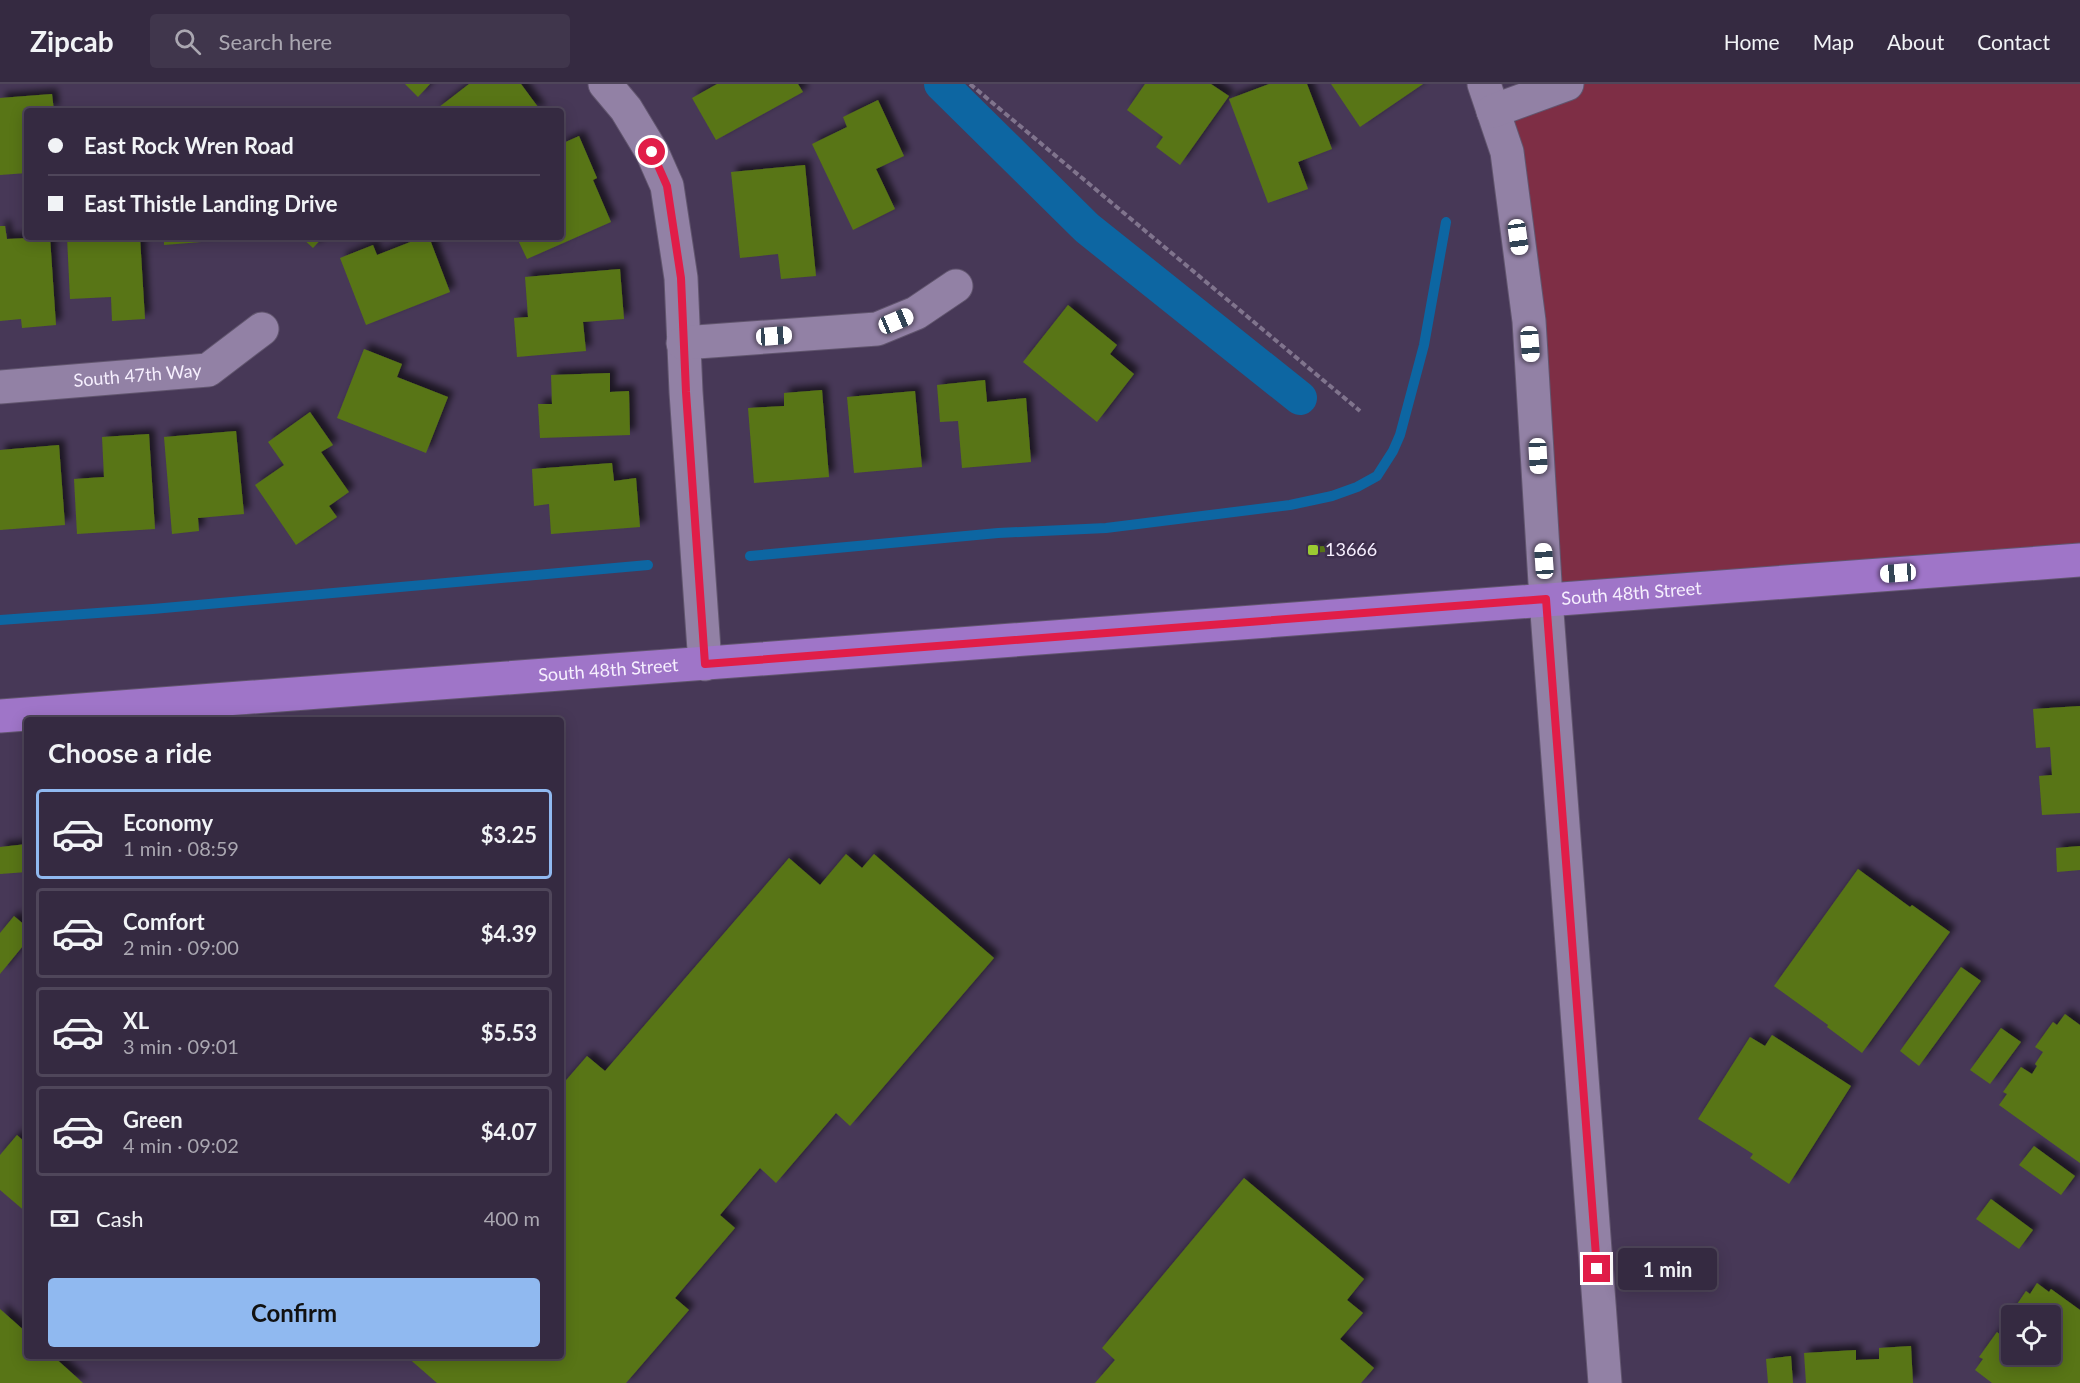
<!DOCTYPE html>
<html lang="en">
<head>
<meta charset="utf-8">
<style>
	:root { --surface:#352a41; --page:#40364c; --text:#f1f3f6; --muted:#aaa7b1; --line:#4f465a; --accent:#90b9f0 }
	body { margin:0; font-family:Lato,sans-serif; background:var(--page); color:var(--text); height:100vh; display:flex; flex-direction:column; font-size:22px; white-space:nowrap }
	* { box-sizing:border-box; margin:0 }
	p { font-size:20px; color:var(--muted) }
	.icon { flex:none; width:33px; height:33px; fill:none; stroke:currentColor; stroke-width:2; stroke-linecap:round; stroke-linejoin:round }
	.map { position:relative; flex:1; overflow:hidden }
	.drawer { position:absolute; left:24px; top:633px; width:540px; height:642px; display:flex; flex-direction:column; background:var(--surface); border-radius:6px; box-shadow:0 3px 15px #0003,0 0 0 2px var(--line) }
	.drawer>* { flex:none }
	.hud { position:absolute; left:24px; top:24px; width:540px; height:132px; border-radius:6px; box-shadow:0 3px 15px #0003,0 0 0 2px var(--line); display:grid; align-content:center; height:132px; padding:0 24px; background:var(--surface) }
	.controls { position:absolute; left:2001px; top:1221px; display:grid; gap:12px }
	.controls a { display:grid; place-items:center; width:60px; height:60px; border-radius:6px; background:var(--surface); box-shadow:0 3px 15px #0003,0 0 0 2px var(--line); font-size:30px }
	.end { position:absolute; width:27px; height:27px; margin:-14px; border:8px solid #e11d48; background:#fff; box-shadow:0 0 0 3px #fff }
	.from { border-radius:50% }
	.bubble { position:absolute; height:42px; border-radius:6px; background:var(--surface); box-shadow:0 3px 15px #0003,0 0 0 2px var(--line); font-size:20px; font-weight:700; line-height:42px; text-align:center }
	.car { position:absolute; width:18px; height:36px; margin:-18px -9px; border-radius:8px; box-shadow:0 0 4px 2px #0007; background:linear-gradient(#fff 24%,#345 0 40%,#fff 0 76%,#345 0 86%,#fff 0) }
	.hud b { display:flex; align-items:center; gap:21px; height:57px; font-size:22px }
	.hud b+b { border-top:2px solid var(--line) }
	.hud i { width:15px; height:15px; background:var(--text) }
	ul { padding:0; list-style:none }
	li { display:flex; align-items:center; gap:18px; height:90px; margin:0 12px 9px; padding:0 12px; border:3px solid var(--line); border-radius:6px }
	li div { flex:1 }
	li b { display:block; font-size:22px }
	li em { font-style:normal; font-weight:700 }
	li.current { border-color:var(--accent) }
	li>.icon { width:54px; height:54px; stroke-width:1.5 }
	h2 { padding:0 24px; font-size:27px; line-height:72px }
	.pay { display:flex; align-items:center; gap:15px; height:66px; padding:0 24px; font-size:22px }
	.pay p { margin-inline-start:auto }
	.primary-button { display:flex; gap:12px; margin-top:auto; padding:12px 24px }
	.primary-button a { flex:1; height:69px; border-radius:6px; background:var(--accent); color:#111; font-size:24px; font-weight:700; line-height:69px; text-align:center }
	header { display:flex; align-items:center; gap:36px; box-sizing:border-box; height:84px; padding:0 30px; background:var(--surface); border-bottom:2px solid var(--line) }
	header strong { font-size:28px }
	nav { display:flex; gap:33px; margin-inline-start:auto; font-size:21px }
	.search { width:420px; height:54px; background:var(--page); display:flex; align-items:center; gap:15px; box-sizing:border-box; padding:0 21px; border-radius:6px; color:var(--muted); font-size:22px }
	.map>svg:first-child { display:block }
	.green { fill:#7e2e45 }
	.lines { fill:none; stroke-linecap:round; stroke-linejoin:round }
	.stream { stroke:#0d66a2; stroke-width:10 }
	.canal { stroke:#0d66a2; stroke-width:34 }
	.building { fill:#587516; filter:url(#shadow) }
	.minor-casing { stroke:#61556e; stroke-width:35 }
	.major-casing { stroke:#61556e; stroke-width:35 }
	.path { stroke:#80748d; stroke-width:4; stroke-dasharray:6 3; stroke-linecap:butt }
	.minor { stroke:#9281a5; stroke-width:33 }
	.major { stroke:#9f75c8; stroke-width:33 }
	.route { stroke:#e11d48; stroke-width:8 }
	.poi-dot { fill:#9bcb32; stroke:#3d2e4c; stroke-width:2 }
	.labels { text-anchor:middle; stroke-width:5; stroke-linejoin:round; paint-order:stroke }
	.street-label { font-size:18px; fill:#f6effe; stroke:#3d2e4c }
	.poi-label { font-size:18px; fill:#f6effe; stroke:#3d2e4c; text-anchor:start }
</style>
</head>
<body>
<header>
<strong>Zipcab</strong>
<div class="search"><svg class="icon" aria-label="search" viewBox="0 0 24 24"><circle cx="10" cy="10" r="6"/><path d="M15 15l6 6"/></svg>Search here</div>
<nav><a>Home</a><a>Map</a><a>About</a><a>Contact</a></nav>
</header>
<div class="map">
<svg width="2080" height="1299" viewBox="0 0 2080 1299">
	<defs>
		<filter id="shadow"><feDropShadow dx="5.5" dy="-5.5" stdDeviation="3" flood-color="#0009"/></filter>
	</defs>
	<rect width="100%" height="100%" fill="#473857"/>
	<!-- green -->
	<path class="green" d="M1565,0H2080V476L1546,515L1493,27Z"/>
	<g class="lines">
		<!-- stream -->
		<path class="stream" d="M750,472L998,449L1106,444L1290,421L1332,412L1357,403L1377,392L1393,367L1400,351L1424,261L1446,138
			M0,536L153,525L648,481"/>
		<!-- canal -->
		<path class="canal" d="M941,0L1087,144L1300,314"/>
	</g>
	<!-- building -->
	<path class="building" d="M405,0H430L418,13Z
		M469,0H521L541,27H434Z
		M717,0H798L803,8L716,56L692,14Z
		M1145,0H1211L1229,12L1180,81L1156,63L1163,53L1127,26Z
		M1269,0H1307L1332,65L1298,78L1308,105L1268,119L1229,15Z
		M1331,0H1423L1360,43Z
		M52,10L54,27H27V89L0,91V14Z
		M878,16L904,72L876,85L895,125L853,146L812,60L847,43L843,33Z
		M579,52L597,94L593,96L611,138L527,175L517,154L561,153V60Z
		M805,81L816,192L781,195L778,170L740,174L731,88Z
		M0,142H5L7,155L50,153L56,241L22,244L21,235L0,237Z
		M67,153H140L145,235L112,237L111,213L70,215Z
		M164,153H238V155L164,161Z
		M301,153H323L313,164Z
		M423,153H429L450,208L366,241L340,174L373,161L377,171Z
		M620,185L624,235L583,238L586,267L517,273L514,234L528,233L525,193Z
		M1068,221L1117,261L1110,270L1134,290L1097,338L1023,278Z
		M364,265L402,280L397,293L448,313L426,369L337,334Z
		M610,289V308L629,307L630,351L540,354L538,320H552L551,291Z
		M985,296L987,318L1026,314L1031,378L962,384L958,337L940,338L937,301Z
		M822,306L829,393L754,399L748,324L784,322V309Z
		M915,307L922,383L854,389L847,313Z
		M310,328L333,361L321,368L349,408L329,422L337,433L296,461L255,401L284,381L268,358Z
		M236,347L244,430L198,434L199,447L172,450L164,353Z
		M149,350L155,445L77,450L74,395L104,393L102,353Z
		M59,361L65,441L0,446V366Z
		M612,379L614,397L636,394L640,443L551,450L549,420L534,422L532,385Z
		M1325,462V468L1308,469V463Z
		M2080,622V729L2042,731L2039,692L2052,691L2050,663L2036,664L2033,625Z
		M27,760V788L0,790V763Z
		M2080,762V786L2057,788L2056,764Z
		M846,770L862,784L874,770L994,874L850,1042L836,1029L776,1099L760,1084L720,1131L735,1144L675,1214L689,1226L626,1299H437L406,1272H561V1002L587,972L605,987L789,774L820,801Z
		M1858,785L1910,823L1912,821L1950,848L1862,969L1827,943L1828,941L1774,902Z
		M14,832L27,843V857L0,890V849Z
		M1961,883L1981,897L1919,982L1900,967Z
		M2065,930L2080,941V1079L1999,1021L2007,1010L2003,1008L2021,983L2032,990L2037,982L2035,980L2043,968L2035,963L2053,938L2057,941Z
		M2001,944L2021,958L1990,1000L1970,986Z
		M1772,951L1851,1002L1789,1100L1750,1074L1753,1070L1698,1035L1750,953L1765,962Z
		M17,1051L27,1060V1129L0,1106V1071Z
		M2034,1062L2075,1092L2061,1111L2019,1081Z
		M1244,1094L1364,1195L1347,1216L1363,1229L1340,1255L1374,1284L1361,1299H1095L1115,1276L1102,1264Z
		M1991,1115L2033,1146L2019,1165L1976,1135Z
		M2037,1199L2049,1208L2051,1205L2080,1226V1299H1992L1975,1286L1983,1275L1979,1273L1997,1248L2006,1255L2012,1248V1270H2050V1232H2012V1235L2009,1232L2026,1207L2030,1210Z
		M0,1225L27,1249V1272H53L83,1299H0Z
		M1911,1262L1913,1299H1806L1804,1269L1856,1266V1276L1879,1275V1264Z
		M1791,1272L1793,1299H1768L1766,1275Z"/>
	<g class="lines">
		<!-- minor casing -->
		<g class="minor-casing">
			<g id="minor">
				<path d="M605,0L626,25L652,68L667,102L681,194L686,308L705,580"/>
				<path d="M1484,0L1507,68L1529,237L1546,515L1605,1299"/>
				<path d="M1493,27L1567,0"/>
				<path d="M683,259L877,245L916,229L956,202"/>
				<path id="s1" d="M0,303L208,286L262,245"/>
			</g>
		</g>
		<!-- major casing -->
		<g class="major-casing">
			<g id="major">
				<path id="s2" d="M0,632L2080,476"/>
			</g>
		</g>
		<!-- path -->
		<path class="path" d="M970,0L1360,327"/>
		<!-- minor -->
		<use href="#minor" class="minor"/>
		<!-- major -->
		<use href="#major" class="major"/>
	</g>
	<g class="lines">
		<!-- route -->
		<path class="route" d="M652,68L667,102L681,194L686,308L705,580L1546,515L1597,1185"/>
	</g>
	<!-- markers -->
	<rect class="poi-dot" x="1307" y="460" width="12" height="12" rx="3"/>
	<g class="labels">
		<!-- street labels -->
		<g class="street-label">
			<text dy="6" stroke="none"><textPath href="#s1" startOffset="138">South 47th Way</textPath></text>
			<text dy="6" stroke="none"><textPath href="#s2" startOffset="1636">South 48th Street</textPath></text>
			<text dy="6" stroke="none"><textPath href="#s2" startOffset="610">South 48th Street</textPath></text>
		</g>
		<!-- poi labels -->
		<g class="poi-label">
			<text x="1325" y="472">13666</text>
		</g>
	</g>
</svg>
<div class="controls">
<a><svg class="icon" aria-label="locate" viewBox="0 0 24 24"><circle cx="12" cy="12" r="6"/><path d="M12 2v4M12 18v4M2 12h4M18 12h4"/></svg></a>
</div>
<i class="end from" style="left:652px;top:68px"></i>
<i class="end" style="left:1597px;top:1185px"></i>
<div class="bubble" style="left:1618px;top:1164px;width:99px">1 min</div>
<i class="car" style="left:1518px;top:153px;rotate:172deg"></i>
<i class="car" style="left:896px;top:237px;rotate:67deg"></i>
<i class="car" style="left:774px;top:252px;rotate:86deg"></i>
<i class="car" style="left:1530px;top:260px;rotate:176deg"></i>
<i class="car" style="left:1538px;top:372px;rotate:177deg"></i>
<i class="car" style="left:1544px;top:477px;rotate:356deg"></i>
<i class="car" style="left:1898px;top:489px;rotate:266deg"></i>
<div class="hud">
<b><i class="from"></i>East Rock Wren Road</b>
<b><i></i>East Thistle Landing Drive</b>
</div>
<section class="drawer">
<h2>Choose a ride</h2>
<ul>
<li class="current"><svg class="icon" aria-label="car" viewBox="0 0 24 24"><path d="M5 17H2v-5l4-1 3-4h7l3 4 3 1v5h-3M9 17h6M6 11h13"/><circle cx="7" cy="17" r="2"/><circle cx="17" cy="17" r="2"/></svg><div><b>Economy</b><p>1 min · 08:59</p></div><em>$3.25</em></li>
<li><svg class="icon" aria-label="car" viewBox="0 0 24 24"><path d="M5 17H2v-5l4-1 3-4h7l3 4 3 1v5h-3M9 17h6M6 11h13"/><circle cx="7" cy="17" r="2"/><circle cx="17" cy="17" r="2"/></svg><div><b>Comfort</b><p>2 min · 09:00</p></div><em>$4.39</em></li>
<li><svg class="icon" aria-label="car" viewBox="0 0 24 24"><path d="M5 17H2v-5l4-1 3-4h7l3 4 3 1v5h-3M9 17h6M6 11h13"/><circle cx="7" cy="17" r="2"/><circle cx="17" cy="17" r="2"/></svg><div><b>XL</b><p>3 min · 09:01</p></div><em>$5.53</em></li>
<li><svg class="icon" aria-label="car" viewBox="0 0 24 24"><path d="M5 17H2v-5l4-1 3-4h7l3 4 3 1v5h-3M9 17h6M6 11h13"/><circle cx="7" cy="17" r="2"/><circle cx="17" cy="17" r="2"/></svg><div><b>Green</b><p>4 min · 09:02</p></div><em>$4.07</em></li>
</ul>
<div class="pay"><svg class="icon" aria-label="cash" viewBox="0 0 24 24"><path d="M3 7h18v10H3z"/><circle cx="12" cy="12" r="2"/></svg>Cash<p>400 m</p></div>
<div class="primary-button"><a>Confirm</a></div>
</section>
</div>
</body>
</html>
